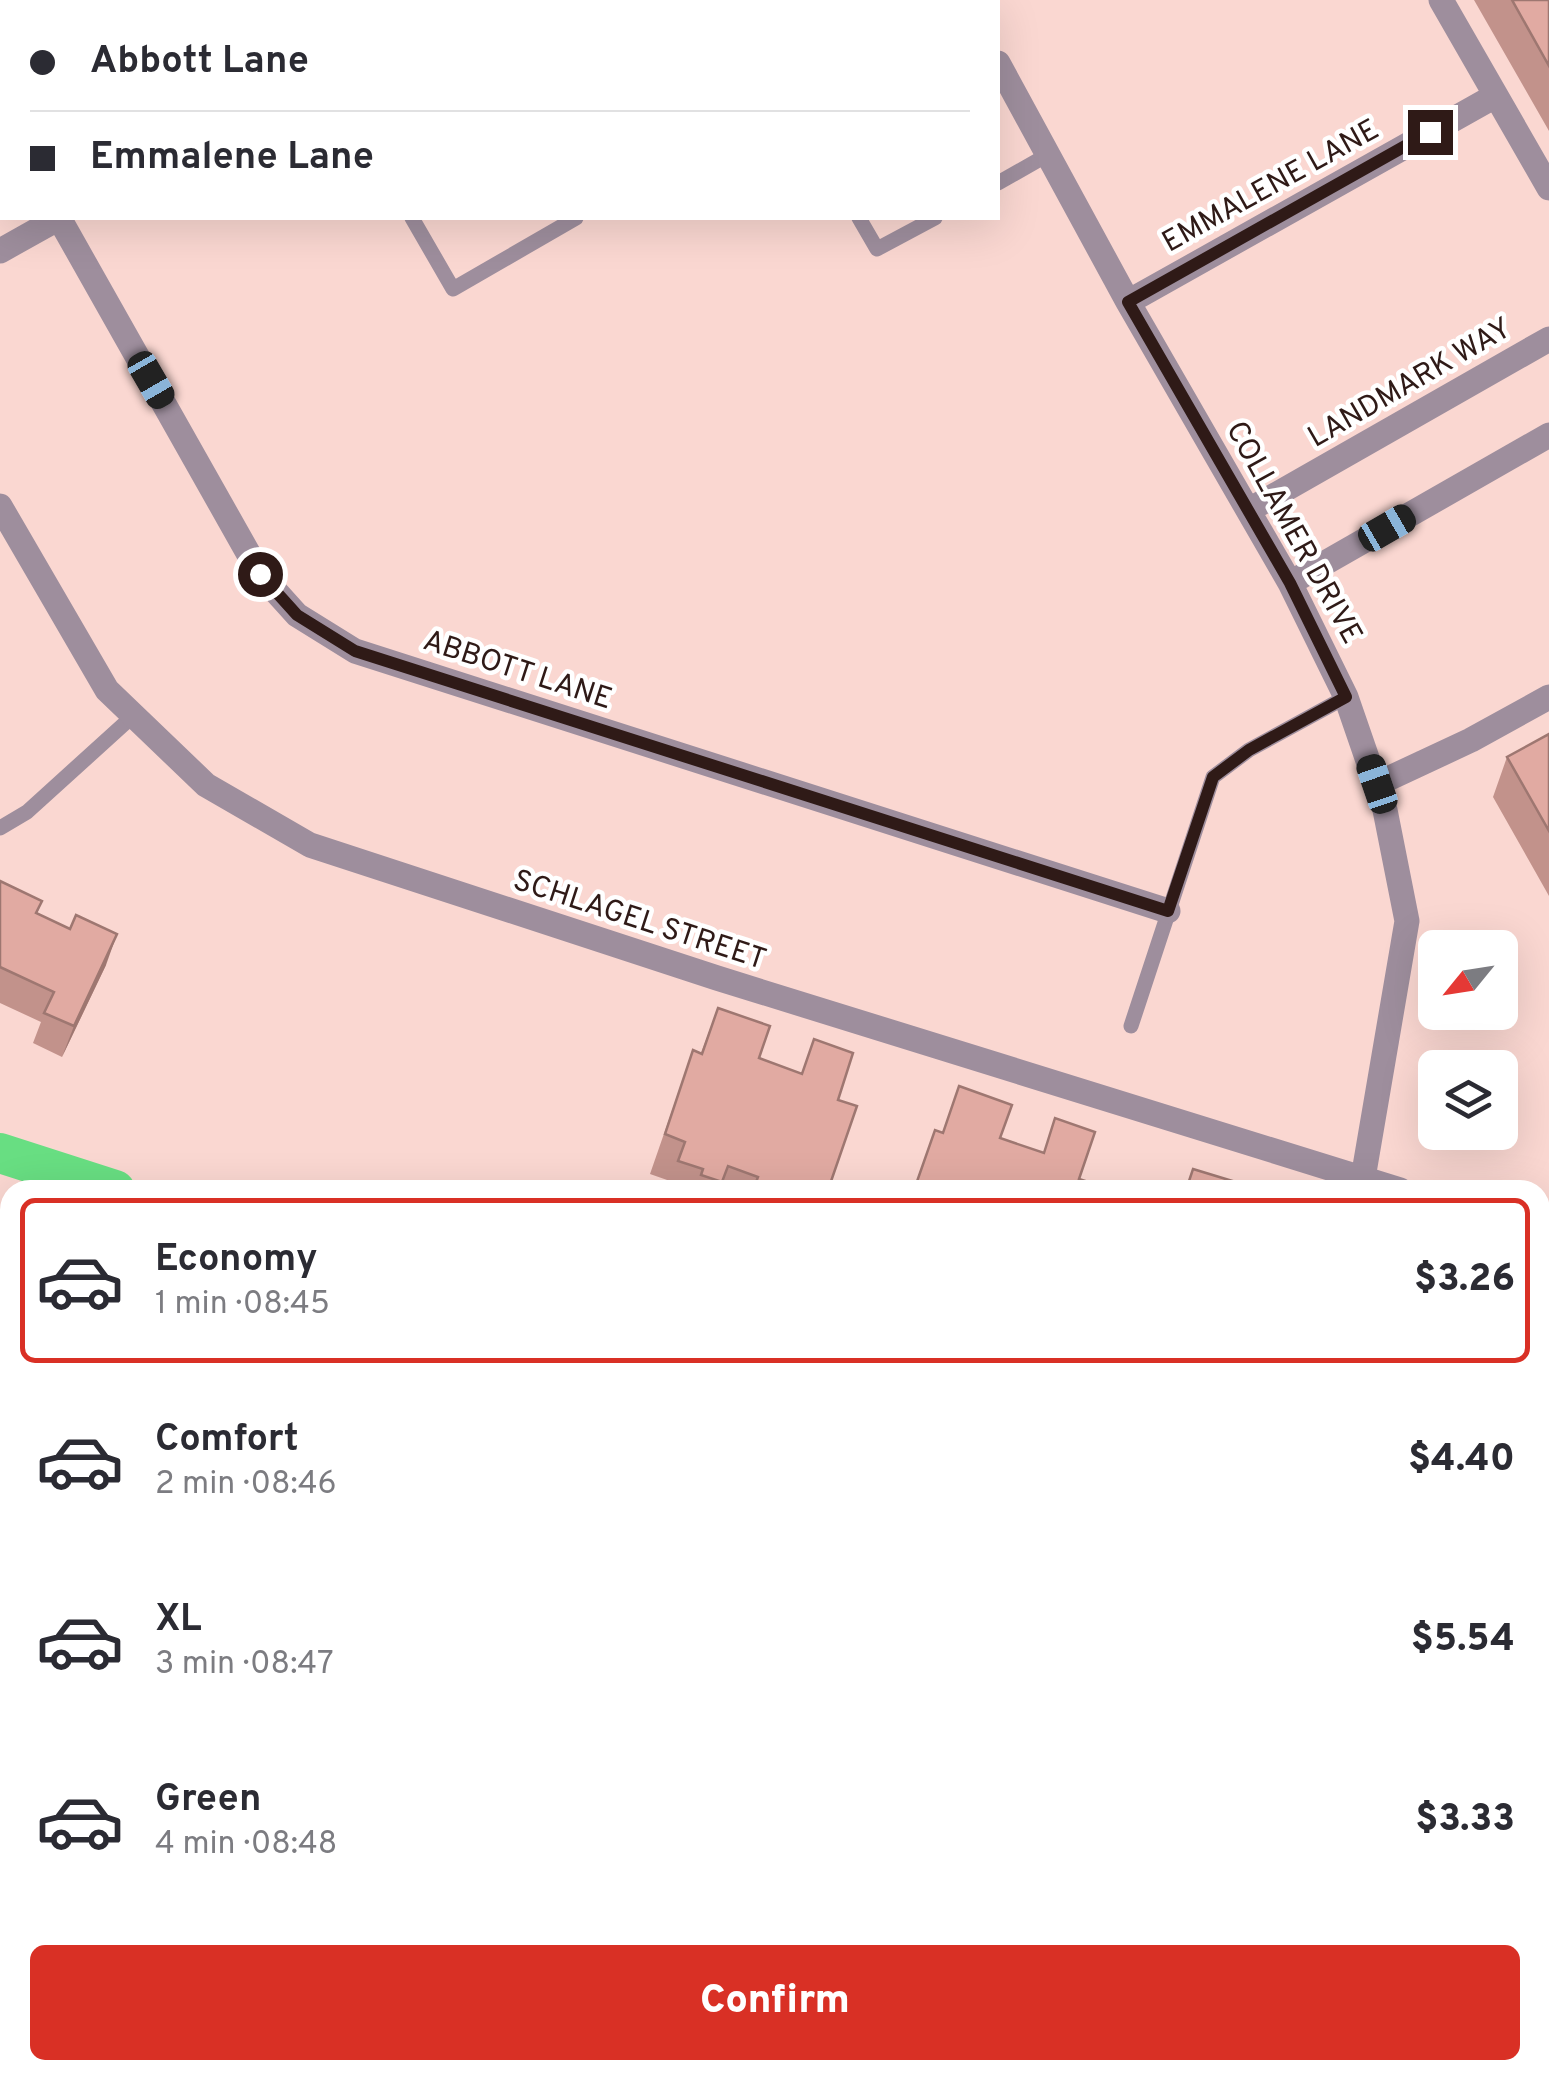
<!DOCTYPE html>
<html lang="en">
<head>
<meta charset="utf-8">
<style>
	:root { --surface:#fff; --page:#f7f7f7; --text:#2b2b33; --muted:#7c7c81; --line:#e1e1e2; --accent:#d93025 }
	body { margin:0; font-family:Overpass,sans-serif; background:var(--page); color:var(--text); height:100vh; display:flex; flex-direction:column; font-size:38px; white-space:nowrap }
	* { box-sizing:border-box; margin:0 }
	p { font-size:32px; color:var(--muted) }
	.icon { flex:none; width:55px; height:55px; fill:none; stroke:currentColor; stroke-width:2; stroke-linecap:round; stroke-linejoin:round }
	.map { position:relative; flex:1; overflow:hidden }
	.details { position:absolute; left:0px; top:1180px; width:1550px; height:900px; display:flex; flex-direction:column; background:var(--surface); border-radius:30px 30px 0 0; box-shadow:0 10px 40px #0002 }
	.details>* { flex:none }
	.hud { position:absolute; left:0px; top:0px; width:1000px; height:220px; box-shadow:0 10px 40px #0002; display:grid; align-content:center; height:220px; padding:0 30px; background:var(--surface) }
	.needle { width:65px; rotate:240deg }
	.tools { position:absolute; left:1418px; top:930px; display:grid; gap:20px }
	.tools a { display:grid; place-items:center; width:100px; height:100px; border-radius:15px; background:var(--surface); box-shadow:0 10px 40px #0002; font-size:50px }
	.end { position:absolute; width:45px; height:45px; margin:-22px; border:12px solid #2f1a17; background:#fff; box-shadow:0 0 0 5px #fff }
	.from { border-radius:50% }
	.car { position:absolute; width:30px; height:60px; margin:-30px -15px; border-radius:12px; box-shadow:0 0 8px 2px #0007; background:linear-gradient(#222 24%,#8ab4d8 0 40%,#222 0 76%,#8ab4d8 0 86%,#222 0) }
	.hud b { display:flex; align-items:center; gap:35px; height:95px; font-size:38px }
	.hud b+b { border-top:2px solid var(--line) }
	.hud i { width:25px; height:25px; background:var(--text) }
	ul { padding:18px 0 0; list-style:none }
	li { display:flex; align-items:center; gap:30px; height:165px; margin:0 20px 15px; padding:0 10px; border:5px solid transparent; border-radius:15px }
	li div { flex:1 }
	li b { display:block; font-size:38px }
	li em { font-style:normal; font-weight:800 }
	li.on { border-color:var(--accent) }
	li>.icon { width:90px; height:90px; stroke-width:1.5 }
	.primary-button { display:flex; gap:20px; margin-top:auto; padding:20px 30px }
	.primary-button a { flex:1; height:115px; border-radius:15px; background:var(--accent); color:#fff; font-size:40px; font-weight:800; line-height:115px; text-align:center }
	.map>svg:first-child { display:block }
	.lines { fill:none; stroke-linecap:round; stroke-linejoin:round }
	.canal { stroke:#68de82; stroke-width:40 }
	.service { stroke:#9e8e9d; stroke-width:15 }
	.minor { stroke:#9e8e9d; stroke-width:25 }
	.wall { fill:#c2928b }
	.shaded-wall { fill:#9e7771 }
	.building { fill:#e1aaa2; stroke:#9e7771; stroke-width:2.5 }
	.route { stroke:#2f1a17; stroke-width:12 }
	.labels { text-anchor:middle; stroke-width:9; stroke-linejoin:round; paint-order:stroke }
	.street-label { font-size:30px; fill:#2f1a17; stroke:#fff }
</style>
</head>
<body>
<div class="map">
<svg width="1549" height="2080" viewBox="0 0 1549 2080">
	<rect width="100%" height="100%" fill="#fad7d1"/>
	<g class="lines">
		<!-- canal -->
		<path class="canal" d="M0,1153L115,1190
			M1540,1644L1549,1647"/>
		<!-- service -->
		<path class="service" d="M733,0L735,2
			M998,183L1049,154
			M412,218L453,289L576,218
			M859,218L877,249L935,218
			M0,828L27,812L134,715
			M1131,1026L1213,777L1249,750L1346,697"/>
		<!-- minor -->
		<path class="minor" d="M962,0L964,2
			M1441,0L1549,188
			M441,2L445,0
			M998,63L1128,302L1290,583L1346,697L1385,810L1407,921L1361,1190
			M0,112L2,117
			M59,218L260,574L297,615L355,651L1168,911
			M0,251L59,218
			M1128,302L1495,96
			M0,506L107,690L206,785L310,845L717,978L1400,1190
			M1249,510L1549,339
			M1290,583L1549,435
			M1377,784L1471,740L1549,697
			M1540,1237L1549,1240"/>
	</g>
	<!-- wall -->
	<path class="wall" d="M1474,0H1549V131Z
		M1549,734V896L1493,797L1507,757Z
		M0,881L42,901L37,914L106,965L62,1057L33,1043L41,1022L0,1003Z
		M718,1008L759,1058L838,1100L828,1190H667L670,1181L650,1174L693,1050L701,1053Z
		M16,2070H81L87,2080H12Z"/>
	<!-- shaded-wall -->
	<path class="shaded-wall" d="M117,934L106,965L62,1057L74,1026Z"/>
	<!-- building -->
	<path class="building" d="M1512,0H1549V66Z
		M1549,734V831L1507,757Z
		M0,881L42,901L36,913L70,929L76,915L117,934L74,1026L44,1013L54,992L0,967Z
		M718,1008L770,1026L759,1058L802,1074L814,1039L853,1053L838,1100L857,1106L828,1190L813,1184L811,1190H753L758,1177L728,1166L722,1182L701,1175L703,1169L678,1161L685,1142L665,1134L693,1050L702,1054Z
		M959,1086L1012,1105L1000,1138L1044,1153L1055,1118L1095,1132L1079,1179L1098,1185L1097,1190H914L935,1130L943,1133Z
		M1193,1169L1262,1190H1186Z
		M18,2070H81L87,2080H24Z"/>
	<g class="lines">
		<!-- route -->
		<path class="route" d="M260,574L297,615L355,651L1168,911L1213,777L1249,750L1346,697L1290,583L1128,302L1430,132"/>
	</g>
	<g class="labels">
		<!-- street labels -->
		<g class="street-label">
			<text transform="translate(1270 185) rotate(-29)" y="10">EMMALENE LANE</text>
			<text transform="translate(1409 382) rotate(-30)" y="10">LANDMARK WAY</text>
			<text transform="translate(1295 532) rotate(61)" y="10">COLLAMER DRIVE</text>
			<text transform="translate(518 669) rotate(18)" y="10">ABBOTT LANE</text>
			<text transform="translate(640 919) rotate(18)" y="10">SCHLAGEL STREET</text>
		</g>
	</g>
</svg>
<div class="tools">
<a><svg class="needle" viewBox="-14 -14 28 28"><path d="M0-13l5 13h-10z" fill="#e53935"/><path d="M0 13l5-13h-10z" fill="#7c7c81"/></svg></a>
<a><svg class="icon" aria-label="layers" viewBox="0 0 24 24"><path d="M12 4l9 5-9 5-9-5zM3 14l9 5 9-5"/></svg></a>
</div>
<i class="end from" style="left:260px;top:574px"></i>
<i class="end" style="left:1430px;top:132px"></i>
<i class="car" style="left:151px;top:380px;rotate:150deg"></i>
<i class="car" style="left:1387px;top:528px;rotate:60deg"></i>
<i class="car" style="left:1377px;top:784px;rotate:341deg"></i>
<div class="hud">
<b><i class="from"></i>Abbott Lane</b>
<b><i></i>Emmalene Lane</b>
</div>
<section class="details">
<ul>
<li class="on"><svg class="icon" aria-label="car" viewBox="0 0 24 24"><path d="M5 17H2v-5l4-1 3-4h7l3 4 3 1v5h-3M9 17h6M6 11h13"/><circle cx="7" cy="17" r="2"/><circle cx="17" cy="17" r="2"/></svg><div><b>Economy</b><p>1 min · 08:45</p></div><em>$3.26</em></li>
<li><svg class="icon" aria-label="car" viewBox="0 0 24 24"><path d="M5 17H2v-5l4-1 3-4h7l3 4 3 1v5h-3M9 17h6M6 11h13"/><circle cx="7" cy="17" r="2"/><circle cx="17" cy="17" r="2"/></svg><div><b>Comfort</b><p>2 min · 08:46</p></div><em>$4.40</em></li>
<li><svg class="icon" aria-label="car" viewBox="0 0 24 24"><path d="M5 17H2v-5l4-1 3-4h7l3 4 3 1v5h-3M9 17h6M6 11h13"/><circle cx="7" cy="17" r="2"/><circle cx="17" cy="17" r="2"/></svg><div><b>XL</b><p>3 min · 08:47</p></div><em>$5.54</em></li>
<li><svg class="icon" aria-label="car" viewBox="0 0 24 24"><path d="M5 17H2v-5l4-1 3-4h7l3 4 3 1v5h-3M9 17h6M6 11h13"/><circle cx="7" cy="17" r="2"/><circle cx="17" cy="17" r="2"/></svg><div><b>Green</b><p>4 min · 08:48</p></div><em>$3.33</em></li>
</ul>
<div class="primary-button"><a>Confirm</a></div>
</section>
</div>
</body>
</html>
